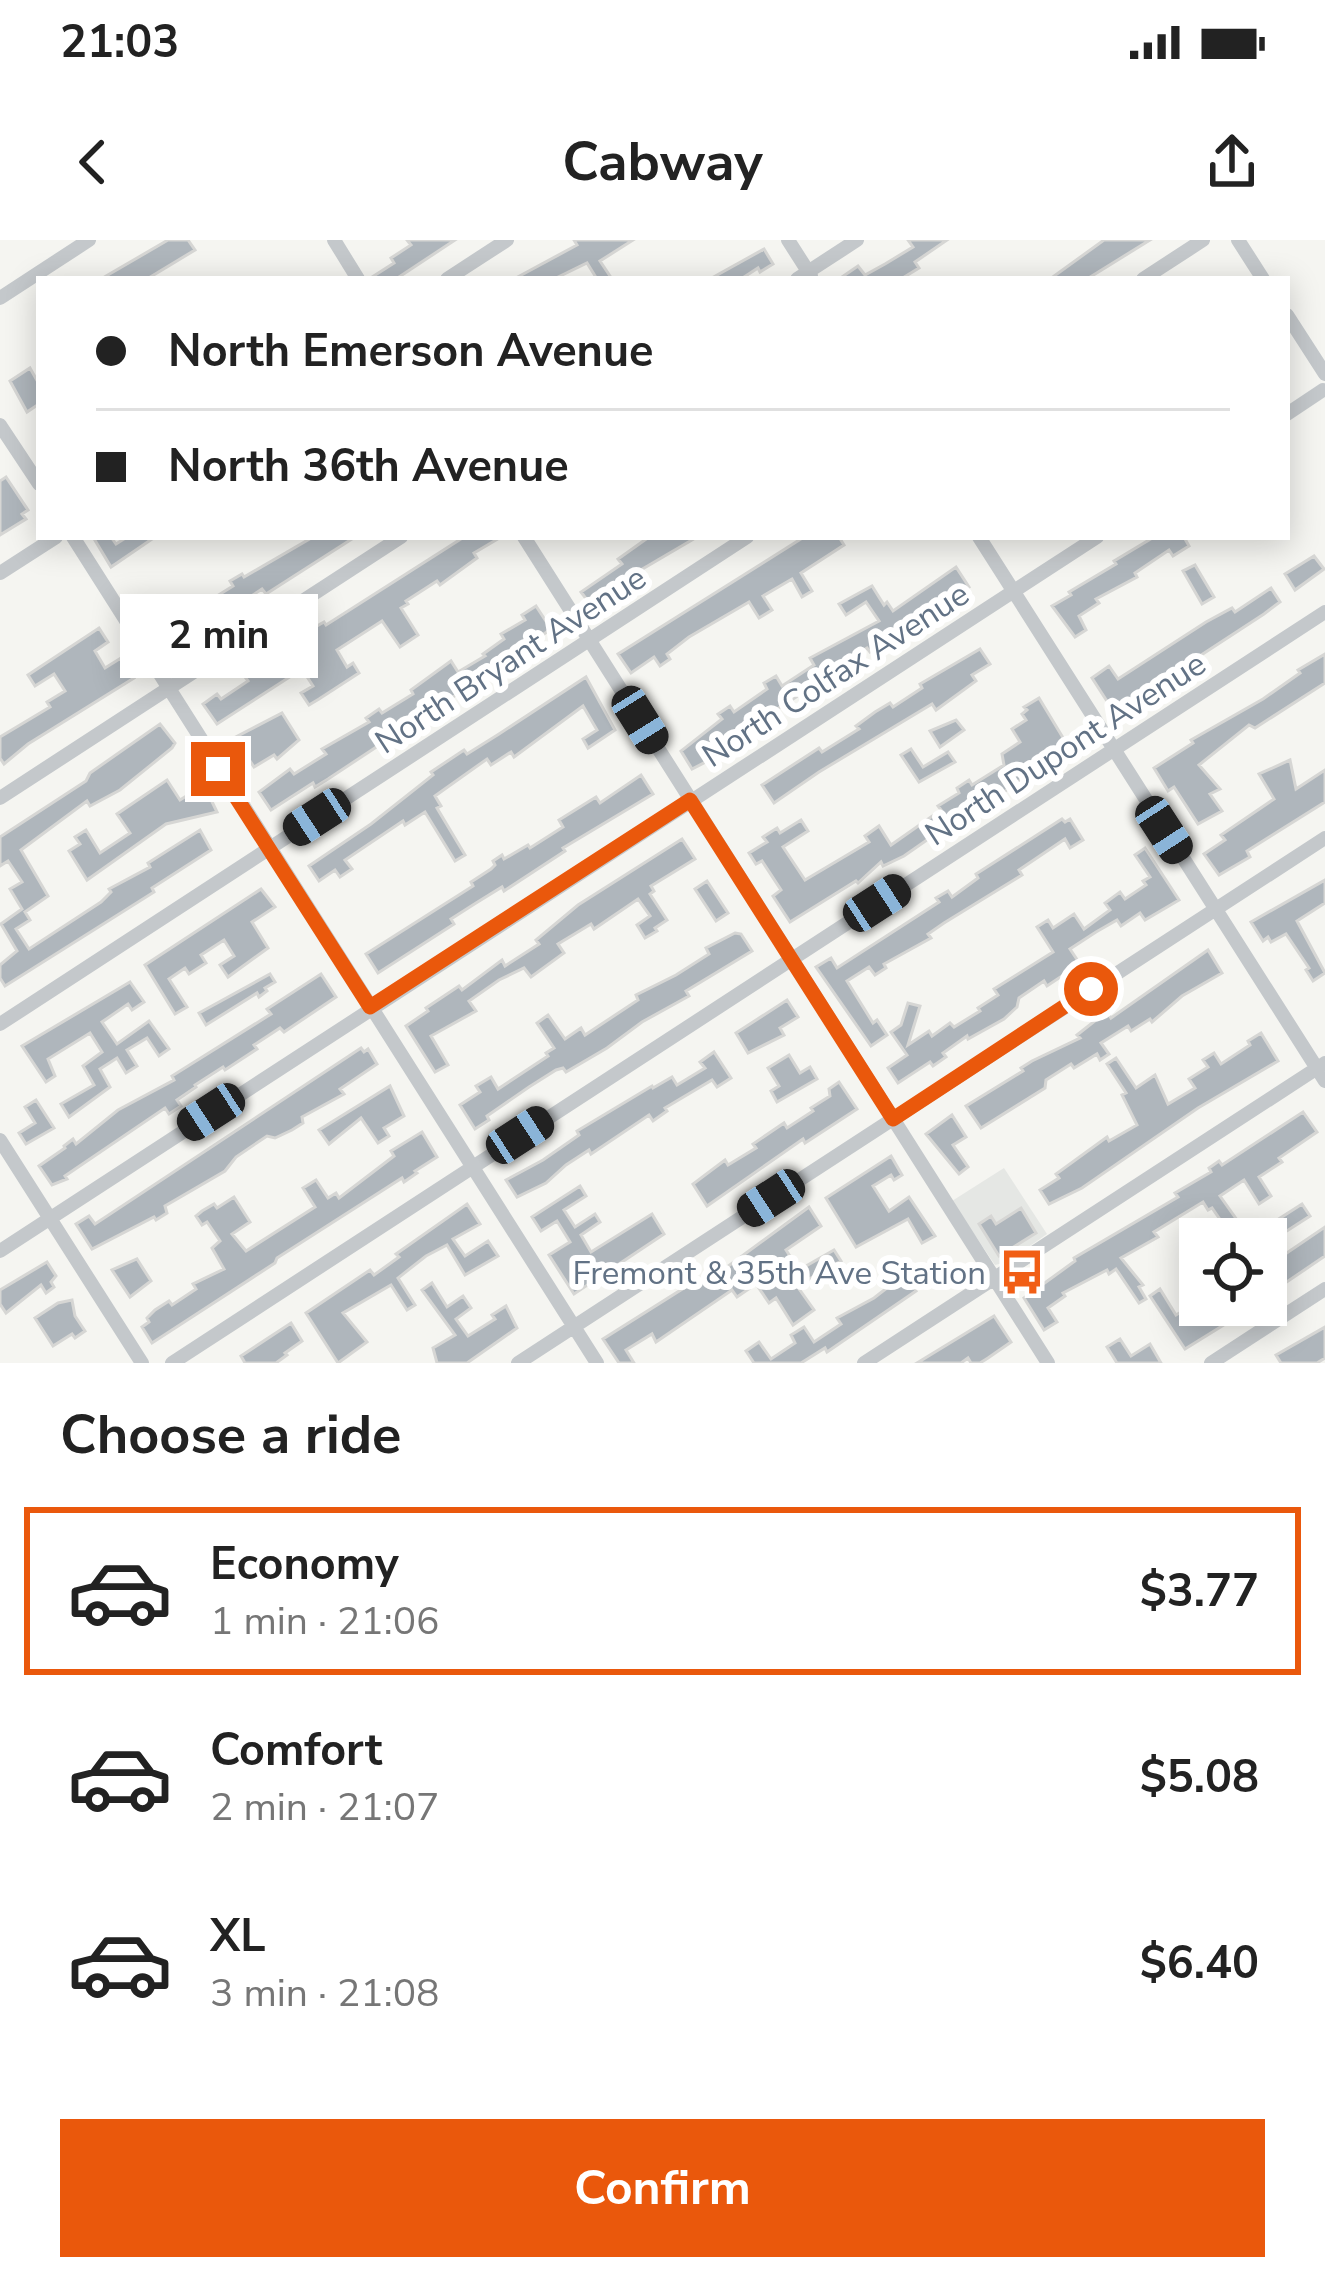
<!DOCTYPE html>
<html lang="en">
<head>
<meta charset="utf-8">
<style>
	:root { --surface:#fff; --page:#f6f6f6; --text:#222; --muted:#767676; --line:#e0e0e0; --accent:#ea580c }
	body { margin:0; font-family:"Nunito Sans",sans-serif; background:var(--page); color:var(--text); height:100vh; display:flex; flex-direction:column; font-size:45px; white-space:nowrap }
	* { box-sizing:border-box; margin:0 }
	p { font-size:39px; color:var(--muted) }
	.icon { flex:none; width:66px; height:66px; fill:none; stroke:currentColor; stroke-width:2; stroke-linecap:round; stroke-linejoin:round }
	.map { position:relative; height:1123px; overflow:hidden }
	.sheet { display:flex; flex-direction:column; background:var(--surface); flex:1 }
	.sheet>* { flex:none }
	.hud { position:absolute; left:36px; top:36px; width:1254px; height:264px; border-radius:0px; box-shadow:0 6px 30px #0003; display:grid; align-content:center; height:264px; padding:0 60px; background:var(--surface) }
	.fabs { position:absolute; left:1179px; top:978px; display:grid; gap:24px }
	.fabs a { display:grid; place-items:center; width:108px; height:108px; border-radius:0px; background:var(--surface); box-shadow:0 6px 30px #0003; font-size:60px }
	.end { position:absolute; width:54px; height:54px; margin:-27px; border:15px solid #ea580c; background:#fff; box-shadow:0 0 0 6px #fff }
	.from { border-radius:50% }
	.bubble { position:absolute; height:84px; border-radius:0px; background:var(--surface); box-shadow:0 6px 30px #0003; font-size:39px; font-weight:700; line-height:84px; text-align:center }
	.car { position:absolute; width:36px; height:72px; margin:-36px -18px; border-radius:15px; box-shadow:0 0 9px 3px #0007; background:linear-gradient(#222 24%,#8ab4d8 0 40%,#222 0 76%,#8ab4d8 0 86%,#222 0) }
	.hud b { display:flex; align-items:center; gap:42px; height:114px; font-size:45px }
	.hud b+b { border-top:3px solid var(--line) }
	.hud i { width:30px; height:30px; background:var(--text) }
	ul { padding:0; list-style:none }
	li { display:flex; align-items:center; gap:36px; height:168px; margin:0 24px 18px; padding:0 36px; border:6px solid transparent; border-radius:0px }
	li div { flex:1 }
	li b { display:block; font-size:45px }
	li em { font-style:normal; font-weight:700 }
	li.selected { border-color:var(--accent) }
	li>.icon { width:108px; height:108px; stroke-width:1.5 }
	h2 { padding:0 60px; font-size:54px; line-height:144px }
	.action { display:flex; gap:24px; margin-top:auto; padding:24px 60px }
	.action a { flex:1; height:138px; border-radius:0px; background:var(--accent); color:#fff; font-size:48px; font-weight:700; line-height:138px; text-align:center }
	.status { display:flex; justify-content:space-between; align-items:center; height:84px; padding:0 60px; background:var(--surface); direction:ltr }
	.status svg { height:33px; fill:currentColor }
	header { display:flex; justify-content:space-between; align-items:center; height:156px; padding:0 60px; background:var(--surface); font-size:54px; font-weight:700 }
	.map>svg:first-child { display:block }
	.built { fill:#e5e7e4 }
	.building { fill:#afb6bc; stroke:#d6d6d4; stroke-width:3 }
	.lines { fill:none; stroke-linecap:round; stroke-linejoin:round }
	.minor { stroke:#c4c8cb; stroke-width:14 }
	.route { stroke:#ea580c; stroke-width:15 }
	.labels { text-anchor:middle; stroke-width:12; stroke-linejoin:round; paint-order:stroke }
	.street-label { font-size:33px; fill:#627285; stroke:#fff }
	.poi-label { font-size:33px; fill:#627285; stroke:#fff; text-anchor:end }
</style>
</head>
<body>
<div class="status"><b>21:03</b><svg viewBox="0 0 49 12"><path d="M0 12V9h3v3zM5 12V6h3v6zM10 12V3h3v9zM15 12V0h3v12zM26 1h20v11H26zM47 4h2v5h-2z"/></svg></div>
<header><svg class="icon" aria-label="back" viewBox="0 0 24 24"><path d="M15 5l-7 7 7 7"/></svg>Cabway<svg class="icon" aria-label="share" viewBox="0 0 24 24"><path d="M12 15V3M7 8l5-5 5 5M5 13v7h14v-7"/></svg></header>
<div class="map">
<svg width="1325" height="1123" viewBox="0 0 1325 1123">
	<rect width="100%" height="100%" fill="#f5f5f1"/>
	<!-- built -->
	<path class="built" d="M1004,928L1047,994L1007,1022L995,1025L952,961Z"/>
	<!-- building -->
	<path class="building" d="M168,0H188L195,10L147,39H101Z
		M407,0H455L396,39H369L394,23L391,18L411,5Z
		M574,0H633L600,21L612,39H597L587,23L554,39H514L577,5Z
		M908,0H947L915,22L919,28L901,39H839L858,26L865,35L885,24L913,7Z
		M1104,0H1150L1087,39H1050Z
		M764,9L773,24L760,32L758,28L741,39H710Z
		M30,128L39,144V164L27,172L10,141Z
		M6,237L28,270L22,274L26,279L0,295V241Z
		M93,297H111L116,304L127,297H155L111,327Z
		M313,297H355L266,354L262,349L236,366L239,370L168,415L143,377L157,367L168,383L186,371L188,374L233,346L230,341L242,334L244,337Z
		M464,297H501L474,313L477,318L440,345L437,341L406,361L408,364L401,368L418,395L400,407L382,381L337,410L347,427L353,423L359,433L319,459L309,465L301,453L313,446L302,429L217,484L203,464L217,454L221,459L248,441L245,437L312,393L310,390L324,382L326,385Z
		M649,297H697L622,341L626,347L593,368L581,352L622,324L618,319Z
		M804,297H839L844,305L801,333L812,351L802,357L792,339L763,356L772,370L759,378L749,362L689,397L667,414L670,419L660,426L654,417L631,433L618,414Z
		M1154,297H1184L1189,306L1173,316L1169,310L1135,333L1137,337L1096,359L1099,363L1079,376L1086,390L1075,397L1052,366L1071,355L1069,352L1116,324L1114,321Z
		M1314,316L1324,329L1295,350L1285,334Z
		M1195,325L1214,357L1202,364L1183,331Z
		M956,327L969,347L897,396L870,412L867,408L829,432L831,435L766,476L770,481L759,489L756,484L726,505L729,510L692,529L681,511L722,479L718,474L730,466L734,472L767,449L764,443L776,436L782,446L814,425L810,418L879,381L866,362L846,375L839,364L872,346L884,365L887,362L893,371Z
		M1271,348L1280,362L1264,374L1114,472L1092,438L1109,426L1118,439L1206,382L1232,368L1235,372Z
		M536,366L551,389L427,475L425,472L394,491L396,494L328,539L315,547L313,543L271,570L259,552L290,529L294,534L326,514L322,509L369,482L366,478L379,469L382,473L413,454L411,450L451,421L458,432L485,416L483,414L504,399L501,394L525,380L522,375Z
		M99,388L108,402L95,411L105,428L121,418L134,438L28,504L4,524L0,518V497L50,467L47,462L65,451L54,434L35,446L28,435Z
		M980,409L990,424L972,435L976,441L936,470L932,464L819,532L774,563L762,545L819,508L822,512L859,489L856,486L875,472L890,463L893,467L922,448L920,444Z
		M1325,414V443L1255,488L1249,485L1199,525L1220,549L1210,554L1222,571L1198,584L1174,547L1168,551L1154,528L1193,503L1191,500L1263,459L1300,433L1298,430Z
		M586,437L615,490L588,508L583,499L597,490L583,466L514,517L511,512L491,525L487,519L435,556L441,566L437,568L465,615L455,621L425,572L405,585L403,581L345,620L352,629L340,637L335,630L319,641L309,626L371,584L433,535L431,532L464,510L467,514L499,494Z
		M1039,458L1068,506L997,557L995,554L970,570L904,616L883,626L881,622L858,643L856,641L790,682L773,656L781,650L762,621L756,624L749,613L767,602L763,597L777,588L780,593L801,580L808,591L783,607L805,640L869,602L865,596L879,586L891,605L941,570L938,566L959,553L957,548L969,540L972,545L1004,525L1002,514L1020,502L1012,489L1026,480L1022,474L1027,470L1024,467Z
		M282,473L299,500L277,519L274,515L254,527L242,509L236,513L228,501Z
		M956,480L964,490L940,507L930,491Z
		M160,484L175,503L172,508L120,550L90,566L87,561L21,610L48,656L25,672L30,680L16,689L29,709L101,662L111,652L109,649L150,627L148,623L200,590L211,610L152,648L154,652L5,746L0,738V725L17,711L1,684L22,669L10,649L22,642L8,621L0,626V597L86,541L90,533Z
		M911,509L923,527L948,512L955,522L919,542L901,515Z
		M1290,520L1296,549L1325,530V562L1247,611L1250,617L1219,635L1204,614L1225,600L1221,595L1274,559L1259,534Z
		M641,535L653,554L563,608L565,611L504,651L502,647L476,663L451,679L454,684L378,733L366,714L473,646L471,642L491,629L495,625L493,621L502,615L504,619L528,605L530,608L563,587L559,580L596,557L600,563Z
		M167,540L180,560L204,545L217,572L166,584L87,640L69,611L80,604L75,597L86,590L100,613L130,593L117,574Z
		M1062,579L1065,582L1070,579L1083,600L1070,608L1065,599L1019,630L1022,635L944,683L928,694L931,698L884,724L886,728L875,735L869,727L847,741L873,783L877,780L887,795L871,806L816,727L831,718L837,728L939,662L936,658L948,651L952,657L978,638L976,634Z
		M682,599L695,619L651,646L654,651L650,654L667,680L655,688L657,691L645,698L637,685L650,676L638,659L594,689L591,684L558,704L564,713L531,737L524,728L499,740L469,761L476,771L431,796L448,825L435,832L406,786L428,771L426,768L459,746L462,750L502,720L505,726L539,704L536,700L578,665Z
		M1145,608L1179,660L1145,680L1140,673L1121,686L1117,680L1096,692L1070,709L1080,724L1047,746L1044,741L1019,758L1017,767L1004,779L968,799L967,796L943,813L946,817L933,826L930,822L898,843L888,828L907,815L891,792L901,785L908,763L920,766L908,805L929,791L932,796L950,783L954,787L980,771L978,768L998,755L994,749L1053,712L1037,687L1048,680L1053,688L1074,674L1084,689L1110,670L1105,663L1120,652L1125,659L1146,645L1143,641L1150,637L1135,615Z
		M1325,640V663L1297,681L1325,733L1313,741L1306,730L1309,728L1286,694L1271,702L1268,697L1263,701L1251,682Z
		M707,641L728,673L716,681L695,649Z
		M261,649L275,667L252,682L268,708L228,737L220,725L234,716L224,700L201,715L206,723L189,734L185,728L169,739L187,767L175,774L145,725Z
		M735,693L741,694L752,711L686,751L689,756L642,782L607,808L566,832L563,828L556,830L529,847L487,876L489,880L475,889L460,865L480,852L476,846L491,837L498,849L548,816L546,813L554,808L537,783L548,775L565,799L581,788L585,795L638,760L636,755L676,735L709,714L706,708Z
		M1208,710L1222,733L1182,756L1152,782L1150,779L1131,791L1128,786L1101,803L1109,814L1100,820L1097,814L1074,828L1071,824L1046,840L1045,848L981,888L966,866L1023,831L1021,828L1032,821L1080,798L1077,795L1096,780L1108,773L1111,778Z
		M270,734L275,742L265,748L267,751L259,757L257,753L206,785L199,773Z
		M321,734L336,757L284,792L280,788L254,805L257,809L225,830L223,827L195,845L196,847L177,860L181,866L169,874L165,868L65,936L67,939L52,945L39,926L65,908L64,906L73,899L76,904L118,870L174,840L172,836L271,774L267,769Z
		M130,742L144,762L132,770L128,764L102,782L117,804L149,781L169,809L159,816L147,798L127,810L137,826L126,833L117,818L100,829L110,847L69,877L61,864L94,845L83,826L102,812L90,793L48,819L55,836L46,842L22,806Z
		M787,760L798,777L780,788L784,795L748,813L736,793Z
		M1261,793L1278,821L1198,868L1082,948L1049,964L1040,950L1059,938L1056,934L1107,897L1109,901L1137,885L1122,855L1126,853L1107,824L1116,818L1136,848L1155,835L1168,864L1195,848L1189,839L1208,827L1203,820L1214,813L1221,824L1250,805L1248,801Z
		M361,808L364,812L368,809L377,824L340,849L344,854L302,877L303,883L292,890L275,898L267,896L236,917L225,931L165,966L167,973L156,980L154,977L92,1009L76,984L89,976L95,984Z
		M714,812L731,838L717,847L712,840L665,868L667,871L653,881L649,875L591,914L589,910L566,925L546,943L517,957L506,940L543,920L579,895L577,891L652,846L653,848L672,837L677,845L705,828L700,822Z
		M789,815L800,833L810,827L817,839L777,862L771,851L779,846L768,828Z
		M839,842L857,869L805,903L803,899L707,966L693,944L725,920L728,925L756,908L753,904L784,883L787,888L813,871L811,868L830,856L829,849Z
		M390,846L404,876L384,888L389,896L378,903L361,878L329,904L319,890Z
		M36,860L54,888L26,904L19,893L35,883L25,867Z
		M1303,872L1317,892L1279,918L1282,922L1259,937L1271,956L1259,964L1244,940L1220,956L1237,980L1226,988L1212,968L1208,970L1203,962L1154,992L1158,997L1121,1018L1143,1045L1139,1047L1146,1059L1139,1063L1116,1029L1109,1034L1107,1030L1063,1053L1065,1056L1048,1068L1057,1082L1044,1090L1024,1058L1075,1021L1074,1018L1178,957L1175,953L1211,932L1209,928L1219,921L1222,925Z
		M952,875L966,897L953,905L968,927L959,934L926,894Z
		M422,892L437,917L415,931L417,933L404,942L402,938L277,1018L275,1023L152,1103L142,1087L149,1082L147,1078L155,1070L169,1061L172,1065L196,1049L193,1044L224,1029L212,1008L220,1001L207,982L202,985L196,976L202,971L214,964L217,968L234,957L250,982L232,994L246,1011L315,967L303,948L316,940L328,958L336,953L339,958L394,916L391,911Z
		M891,916L902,935L894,940L891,935L873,946L889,971L909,957L935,996L922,1003L908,979L856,1007L826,958Z
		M580,946L586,956L564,970L575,987L595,974L600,982L581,995L591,1012L652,974L664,994L574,1054L549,1015L570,1002L557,981L541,991L532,977Z
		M467,964L480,984L453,999L465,1016L488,1001L498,1016L465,1035L447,1005L426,1016L398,1038L415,1065L407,1070L391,1045L343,1073L367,1102L338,1123L306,1073L370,1030L374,1035L399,1017L396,1014Z
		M1302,964L1310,976L1279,996L1271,984Z
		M809,967L821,986L786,1010L799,1030L834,1010L841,1021L797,1046L814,1070L793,1085L776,1058L769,1063L756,1044L737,1057L732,1050L656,1102L652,1094L626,1110L634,1123H619L603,1099L692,1043L695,1046L712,1038Z
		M1021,968L1036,993L999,1016L979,984L991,976L996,984Z
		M1325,987V1016L1266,1056V1034L1275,1028L1272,1023Z
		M137,1019L151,1041L130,1057L112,1030Z
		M47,1022L56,1036L51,1042L54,1047L46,1053L41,1045L6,1073L0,1064V1050Z
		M905,1034L916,1051L827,1112L825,1108L801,1123H754L746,1111L759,1102L771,1119L795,1103L791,1095L804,1087L814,1102L841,1084L837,1078L874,1058Z
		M432,1043L447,1067L463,1056L471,1068L456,1079L468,1096L495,1079L492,1075L506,1066L517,1088L467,1123H437L433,1108L455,1095L422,1050Z
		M1160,1049L1176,1075L1181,1072L1188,1083L1217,1065H1256L1185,1109L1150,1056Z
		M72,1060L75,1076L85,1091L75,1098L72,1094L53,1106L35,1078L58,1063Z
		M994,1076L1011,1102L988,1118L980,1123H971L968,1118L961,1123H917Z
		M291,1083L302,1101L285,1113L287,1115L276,1123H245L241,1116Z
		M1325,1087V1118L1317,1123H1281L1276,1115Z
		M1120,1099L1131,1116L1150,1104L1161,1123H1117L1107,1107Z"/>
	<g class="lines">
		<!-- minor -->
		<path class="minor" d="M334,0L358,39
			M788,0L811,36
			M1238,0L1263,39
			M447,39L507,0
			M797,39L857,0
			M1143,39L1203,0
			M0,58L89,0
			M1287,75L1325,134
			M1287,174L1323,150
			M0,185L39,244
			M73,297L597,1123
			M524,297L1048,1123
			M979,297L1325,841
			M0,333L56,297
			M0,558L401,297
			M0,784L747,297
			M0,900L142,1123
			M0,1011L1097,297
			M172,1123L1325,372
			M518,1123L1325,598
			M864,1123L1325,823
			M1211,1123L1325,1049"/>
	</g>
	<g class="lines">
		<!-- route -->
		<path class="route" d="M218,529L370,767L690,560L893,879L1091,749"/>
	</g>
	<!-- icons -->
	<defs>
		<g id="bus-bare" transform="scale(3.6)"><path d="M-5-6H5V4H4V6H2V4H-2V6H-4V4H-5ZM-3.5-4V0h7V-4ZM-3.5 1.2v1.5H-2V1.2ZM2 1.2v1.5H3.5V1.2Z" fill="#f15e15" stroke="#fff" stroke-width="2.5" paint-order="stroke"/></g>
	</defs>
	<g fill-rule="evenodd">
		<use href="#bus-bare" x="1022" y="1032"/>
	</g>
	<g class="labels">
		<!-- street labels -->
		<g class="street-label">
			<text transform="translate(510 419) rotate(-33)" y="12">North Bryant Avenue</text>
			<text transform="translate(835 434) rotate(-33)" y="12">North Colfax Avenue</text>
			<text transform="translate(1065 508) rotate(-33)" y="12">North Dupont Avenue</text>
		</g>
		<!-- poi labels -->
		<g class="poi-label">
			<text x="986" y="1044">Fremont &amp; 35th Ave Station</text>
		</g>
	</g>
</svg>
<div class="fabs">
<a><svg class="icon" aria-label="locate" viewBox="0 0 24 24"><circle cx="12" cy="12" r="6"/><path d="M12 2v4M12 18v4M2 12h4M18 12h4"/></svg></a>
</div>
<i class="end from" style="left:1091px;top:749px"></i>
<i class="end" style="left:218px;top:529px"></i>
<div class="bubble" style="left:120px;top:354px;width:198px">2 min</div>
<i class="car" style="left:640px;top:480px;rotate:148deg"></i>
<i class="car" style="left:317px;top:577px;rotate:237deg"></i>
<i class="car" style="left:1164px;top:590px;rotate:147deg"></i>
<i class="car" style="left:877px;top:663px;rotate:57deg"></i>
<i class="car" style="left:211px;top:872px;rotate:237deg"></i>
<i class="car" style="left:520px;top:895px;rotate:57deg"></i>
<i class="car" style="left:771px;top:958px;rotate:237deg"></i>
<div class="hud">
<b><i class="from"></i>North Emerson Avenue</b>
<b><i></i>North 36th Avenue</b>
</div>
</div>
<section class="sheet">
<h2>Choose a ride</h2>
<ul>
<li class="selected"><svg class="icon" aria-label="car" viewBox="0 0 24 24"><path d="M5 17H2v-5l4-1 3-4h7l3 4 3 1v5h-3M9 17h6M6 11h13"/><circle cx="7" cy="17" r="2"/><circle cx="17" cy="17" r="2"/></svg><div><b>Economy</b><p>1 min · 21:06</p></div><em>$3.77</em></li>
<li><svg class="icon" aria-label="car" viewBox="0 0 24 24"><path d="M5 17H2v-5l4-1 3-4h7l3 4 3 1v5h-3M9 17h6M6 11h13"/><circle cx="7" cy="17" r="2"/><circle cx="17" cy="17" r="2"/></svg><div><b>Comfort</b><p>2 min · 21:07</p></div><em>$5.08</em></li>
<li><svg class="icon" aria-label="car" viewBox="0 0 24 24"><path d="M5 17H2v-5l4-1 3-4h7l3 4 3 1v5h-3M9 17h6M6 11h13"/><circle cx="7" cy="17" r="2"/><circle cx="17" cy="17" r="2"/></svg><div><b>XL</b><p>3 min · 21:08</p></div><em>$6.40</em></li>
</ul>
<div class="action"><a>Confirm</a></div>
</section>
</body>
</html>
